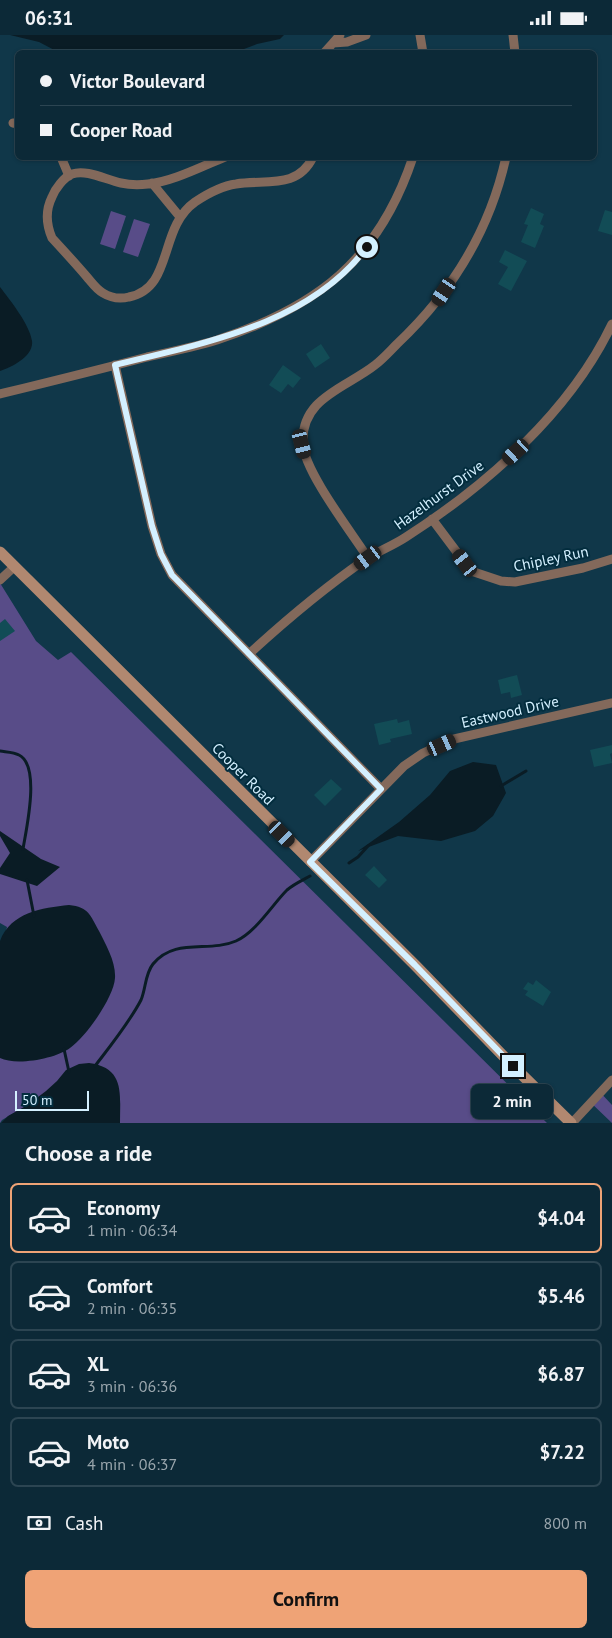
<!DOCTYPE html>
<html lang="en">
<head>
<meta charset="utf-8">
<style>
	:root { --surface:#0c2937; --page:#1a3542; --text:#f1f3f6; --muted:#9aa6ad; --line:#2c4552; --accent:#efa376 }
	body { margin:0; font-family:"PT Sans",sans-serif; background:var(--page); color:var(--text); height:100vh; display:flex; flex-direction:column; font-size:19px; white-space:nowrap }
	* { box-sizing:border-box; margin:0 }
	p { font-size:16px; color:var(--muted) }
	.icon { flex:none; width:28px; height:28px; fill:none; stroke:currentColor; stroke-width:2; stroke-linecap:round; stroke-linejoin:round }
	.map { position:relative; height:1088px; overflow:hidden }
	.details { display:flex; flex-direction:column; background:var(--surface); flex:1 }
	.details>* { flex:none }
	.guide { position:absolute; left:15px; top:15px; width:582px; height:110px; border-radius:8px; box-shadow:0 1px 4px #0004,0 0 0 1px var(--line); display:grid; align-content:center; height:110px; padding:0 25px; background:var(--surface) }
	.scale { position:absolute; left:15px; bottom:12px; width:74px; box-sizing:border-box; padding-left:5px; border:2px solid #d4f0ff; border-top:0; font-size:14px; line-height:18px; white-space:nowrap; color:#d4f0ff; -webkit-text-stroke:4px #032d3e; paint-order:stroke }
	.end { position:absolute; width:22px; height:22px; margin:-11px; border:6px solid #d4f0ff; background:#111; box-shadow:0 0 0 2px #111 }
	.from { border-radius:50% }
	.bubble { position:absolute; height:35px; border-radius:8px; background:var(--surface); box-shadow:0 1px 4px #0004,0 0 0 1px var(--line); font-size:16px; font-weight:800; line-height:35px; text-align:center }
	.car { position:absolute; width:15px; height:30px; margin:-15px -8px; border-radius:6px; box-shadow:0 0 4px 1px #0007; background:linear-gradient(#222 24%,#8ab4d8 0 40%,#222 0 76%,#8ab4d8 0 86%,#222 0) }
	.guide b { display:flex; align-items:center; gap:18px; height:48px; font-size:19px }
	.guide b+b { border-top:1px solid var(--line) }
	.guide i { width:12px; height:12px; background:var(--text) }
	ul { padding:0; list-style:none }
	li { display:flex; align-items:center; gap:15px; height:70px; margin:0 10px 8px; padding:0 15px; border:2px solid var(--line); border-radius:8px }
	li div { flex:1 }
	li b { display:block; font-size:19px }
	li em { font-style:normal; font-weight:800 }
	li.on { border-color:var(--accent) }
	li>.icon { width:45px; height:45px; stroke-width:1.5 }
	h2 { padding:0 25px; font-size:22px; line-height:60px }
	.pay { display:flex; align-items:center; gap:12px; height:55px; padding:0 25px; font-size:19px }
	.pay p { margin-inline-start:auto }
	.primary-button { display:flex; gap:10px; margin-top:auto; padding:10px 25px }
	.primary-button a { flex:1; height:58px; border-radius:8px; background:var(--accent); color:#111; font-size:20px; font-weight:800; line-height:58px; text-align:center }
	.status { display:flex; justify-content:space-between; align-items:center; height:35px; padding:0 25px; background:var(--surface); direction:ltr }
	.status svg { height:14px; fill:currentColor }
	.map>svg:first-child { display:block }
	.green { fill:#584c88 }
	.water { fill:#0a1c25 }
	.lines { fill:none; stroke-linecap:round; stroke-linejoin:round }
	.stream { stroke:#0a1c25; stroke-width:3 }
	.building { fill:#124c56 }
	.street { stroke:#83695b; stroke-width:9 }
	.secondary { stroke:#b18870; stroke-width:11 }
	.route { stroke:#d4f0ff; stroke-width:6 }
	.labels { text-anchor:middle; stroke-width:4; stroke-linejoin:round; paint-order:stroke }
	.street-label { font-size:15px; fill:#d4f0ff; stroke:#032d3e }
</style>
</head>
<body>
<div class="status"><b>06:31</b><svg viewBox="0 0 49 12"><path d="M0 12V9h3v3zM5 12V6h3v6zM10 12V3h3v9zM15 12V0h3v12zM26 1h20v11H26zM47 4h2v5h-2z"/></svg></div>
<div class="map">
<svg width="612" height="1088" viewBox="0 0 612 1088">
	<rect width="100%" height="100%" fill="#103749"/>
	<!-- green -->
	<path class="green" d="M111,176L126,181L115,214L100,209Z
		M134,184L150,189L138,222L123,217Z
		M0,548L36,606L58,625L71,617L547,1088H116L98,1029L2,1085L0,1088V923L7,892L0,888Z
		M598,1055L612,1070V1088L589,1066Z"/>
	<!-- water -->
	<path class="water" d="M10,0H284L280,4L257,9L236,17L60,18L39,7Z
		M0,252C10,265 30,290 32,306C34,321 12,332 0,336Z
		M473,727L496,730L506,758L493,781L475,796L441,806L398,801L358,816L399,787L430,760L450,736Z
		M0,796L41,824L60,832L37,851L0,839V833L10,818L0,801Z
		M69,870C89,872 90,880 99,896C106,910 116,927 115,943C114,962 86,1002 70,1013C55,1024 16,1031 0,1023V906C11,877 42,873 69,870Z
		M89,1028C125,1033 120,1058 120,1088H1L8,1081L26,1071L46,1056L57,1046L66,1035L79,1029Z"/>
	<g class="lines">
		<!-- stream -->
		<path class="stream" d="M0,716C6,717 14,717 19,720C41,731 26,795 23,814
			M501,751L526,736
			M349,828L358,822L368,811
			M27,845L34,881
			M64,1014L69,1037
			M95,1031C111,1010 129,988 141,965C146,953 145,939 153,929C175,902 209,918 236,906C256,897 272,870 287,855C294,849 303,845 310,841"/>
	</g>
	<!-- building -->
	<path class="building" d="M531,173L544,179L540,189L544,191L535,213L521,207L528,190L524,189Z
		M605,175L612,177V200L598,196Z
		M505,215L527,226L511,256L498,249L508,232L499,227Z
		M321,309L330,323L315,333L306,319Z
		M283,330L301,343L293,353L288,349L281,358L269,350Z
		M5,584L15,596L0,606V588Z
		M517,640L522,660L511,663L510,657L501,659L498,645Z
		M397,684L398,688L409,685L412,699L390,704L391,707L379,710L374,689Z
		M612,710V718L610,719L612,728L594,732L590,715Z
		M331,744L342,754L325,771L314,760Z
		M374,831L387,845L379,853L365,840Z
		M536,945L551,957L543,971L525,960L528,956L523,954L528,947L533,950Z"/>
	<g class="lines">
		<!-- street -->
		<path class="street" d="M340,0L333,8L347,7L366,0
			M420,0L423,18
			M513,0L515,18
			M324,18L333,8
			M13,88L18,89
			M61,122L69,141
			M225,122C200,132 174,146 148,149C139,150 130,150 121,148C106,145 87,134 72,139C64,142 55,154 52,162C45,176 46,189 52,203C64,216 76,229 87,242C92,248 97,255 103,258C111,263 121,264 129,262C174,253 158,193 195,167C207,159 221,151 236,149C265,144 297,155 313,122
			M152,148L180,182
			M115,330L152,491L161,519L172,540L381,754
			M0,359C49,347 98,335 147,322C170,317 194,312 217,305C317,272 379,225 413,122
			M432,484L465,528L474,537L501,546L515,547L583,533L612,524
			M368,523C352,498 304,436 303,409C300,363 346,353 375,330C383,324 390,316 397,309C451,258 490,195 506,122
			M0,545L14,532
			M249,619C286,585 324,553 366,524C379,516 394,510 406,502C487,450 570,377 612,289
			M310,827L404,731L423,718L454,704L612,668
			M572,1088L612,1045"/>
		<!-- secondary -->
		<path class="secondary" d="M0,517L415,930L513,1031L571,1088"/>
	</g>
	<g class="lines">
		<!-- route -->
		<path class="route" d="M367,212C309,290 203,308 115,330L152,491L161,519L172,540L381,754L310,827L415,930L513,1031"/>
	</g>
	<g class="labels">
		<!-- street labels -->
		<g class="street-label">
			<text transform="translate(439 460) rotate(-36)" y="5">Hazelhurst Drive</text>
			<text transform="translate(551 524) rotate(-12)" y="5">Chipley Run</text>
			<text transform="translate(510 677) rotate(-13)" y="5">Eastwood Drive</text>
			<text transform="translate(243 739) rotate(45)" y="5">Cooper Road</text>
		</g>
	</g>
</svg>
<div class="scale">50 m</div>
<i class="end from" style="left:367px;top:212px"></i>
<i class="end" style="left:513px;top:1031px"></i>
<div class="bubble" style="left:471px;top:1049px;width:82px">2 min</div>
<i class="car" style="left:444px;top:257px;rotate:214deg"></i>
<i class="car" style="left:302px;top:409px;rotate:166deg"></i>
<i class="car" style="left:516px;top:417px;rotate:228deg"></i>
<i class="car" style="left:368px;top:523px;rotate:234deg"></i>
<i class="car" style="left:465px;top:528px;rotate:323deg"></i>
<i class="car" style="left:442px;top:710px;rotate:66deg"></i>
<i class="car" style="left:282px;top:799px;rotate:135deg"></i>
<div class="guide">
<b><i class="from"></i>Victor Boulevard</b>
<b><i></i>Cooper Road</b>
</div>
</div>
<section class="details">
<h2>Choose a ride</h2>
<ul>
<li class="on"><svg class="icon" aria-label="car" viewBox="0 0 24 24"><path d="M5 17H2v-5l4-1 3-4h7l3 4 3 1v5h-3M9 17h6M6 11h13"/><circle cx="7" cy="17" r="2"/><circle cx="17" cy="17" r="2"/></svg><div><b>Economy</b><p>1 min · 06:34</p></div><em>$4.04</em></li>
<li><svg class="icon" aria-label="car" viewBox="0 0 24 24"><path d="M5 17H2v-5l4-1 3-4h7l3 4 3 1v5h-3M9 17h6M6 11h13"/><circle cx="7" cy="17" r="2"/><circle cx="17" cy="17" r="2"/></svg><div><b>Comfort</b><p>2 min · 06:35</p></div><em>$5.46</em></li>
<li><svg class="icon" aria-label="car" viewBox="0 0 24 24"><path d="M5 17H2v-5l4-1 3-4h7l3 4 3 1v5h-3M9 17h6M6 11h13"/><circle cx="7" cy="17" r="2"/><circle cx="17" cy="17" r="2"/></svg><div><b>XL</b><p>3 min · 06:36</p></div><em>$6.87</em></li>
<li><svg class="icon" aria-label="car" viewBox="0 0 24 24"><path d="M5 17H2v-5l4-1 3-4h7l3 4 3 1v5h-3M9 17h6M6 11h13"/><circle cx="7" cy="17" r="2"/><circle cx="17" cy="17" r="2"/></svg><div><b>Moto</b><p>4 min · 06:37</p></div><em>$7.22</em></li>
</ul>
<div class="pay"><svg class="icon" aria-label="cash" viewBox="0 0 24 24"><path d="M3 7h18v10H3z"/><circle cx="12" cy="12" r="2"/></svg>Cash<p>800 m</p></div>
<div class="primary-button"><a>Confirm</a></div>
</section>
</body>
</html>
